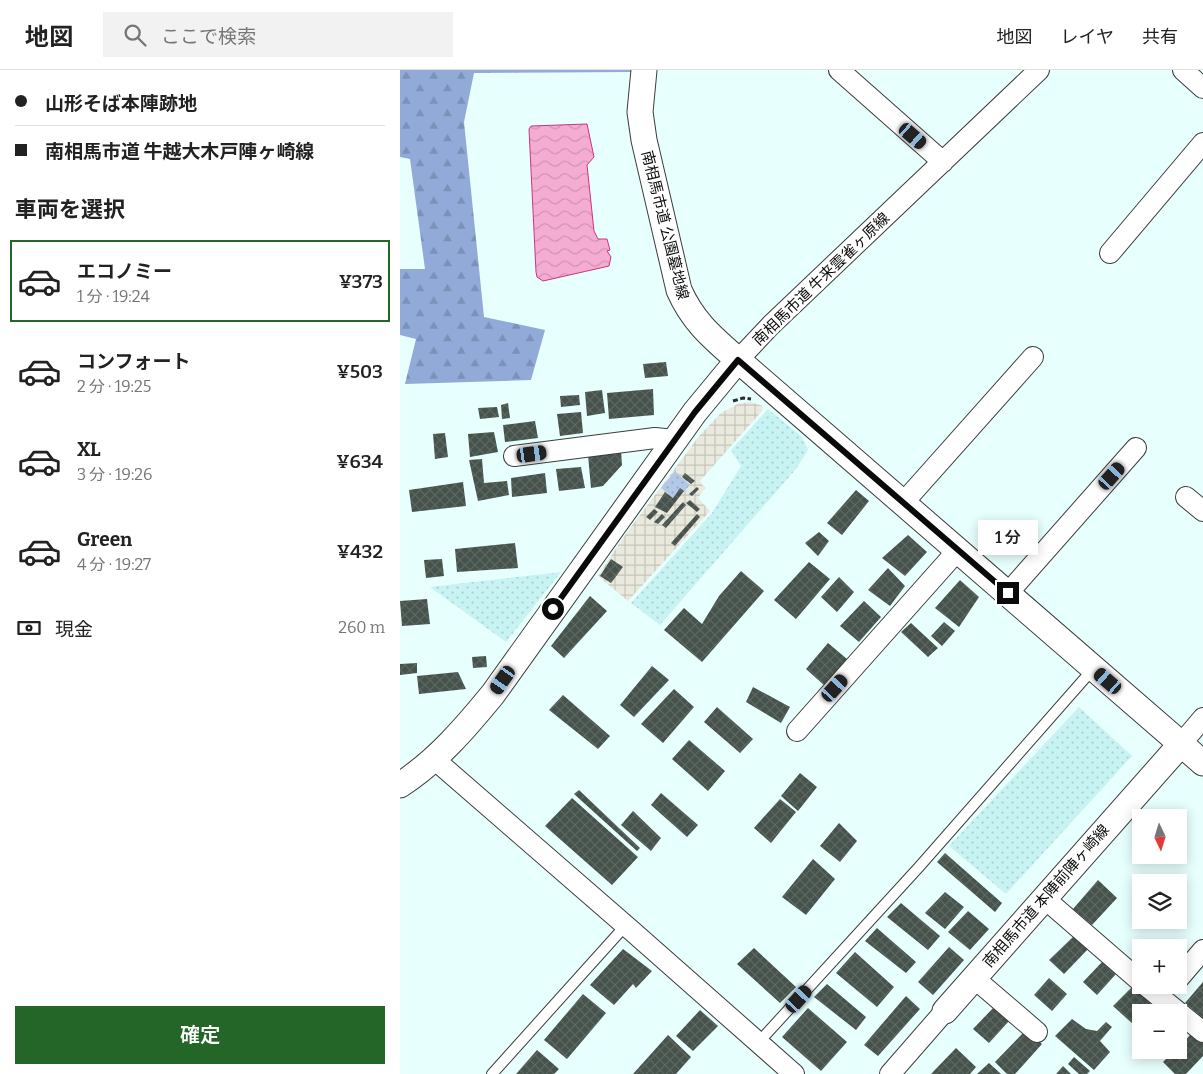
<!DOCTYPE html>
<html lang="ja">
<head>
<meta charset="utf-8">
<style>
	:root { --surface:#fff; --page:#f2f2f2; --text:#222; --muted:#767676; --line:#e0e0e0; --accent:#236627 }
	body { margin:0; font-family:Bitter,"Noto Sans JP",serif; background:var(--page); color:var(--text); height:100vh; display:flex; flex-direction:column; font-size:19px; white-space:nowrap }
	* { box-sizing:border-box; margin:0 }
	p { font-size:16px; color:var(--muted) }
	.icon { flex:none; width:28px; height:28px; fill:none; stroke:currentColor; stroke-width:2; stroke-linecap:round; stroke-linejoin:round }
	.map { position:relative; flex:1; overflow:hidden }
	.side { display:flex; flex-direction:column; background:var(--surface); width:400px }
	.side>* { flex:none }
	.top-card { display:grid; align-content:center; height:110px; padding:0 15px; background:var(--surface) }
	.needle { width:32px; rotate:176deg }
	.buttons { position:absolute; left:732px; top:739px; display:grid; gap:10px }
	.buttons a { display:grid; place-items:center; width:55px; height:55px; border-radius:0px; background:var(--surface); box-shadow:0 2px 12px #0003; font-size:25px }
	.end { position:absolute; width:22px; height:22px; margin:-11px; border:6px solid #0a0a0a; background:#fff; box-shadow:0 0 0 2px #fff }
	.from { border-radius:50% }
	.bubble { position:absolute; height:35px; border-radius:0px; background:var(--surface); box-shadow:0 2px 12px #0003; font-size:16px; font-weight:600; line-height:35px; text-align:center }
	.car { position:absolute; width:15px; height:30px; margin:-15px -8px; border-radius:6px; box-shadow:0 0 4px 1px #0007; background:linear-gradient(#222 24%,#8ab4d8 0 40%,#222 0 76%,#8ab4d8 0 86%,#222 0) }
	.top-card b { display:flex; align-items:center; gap:18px; height:48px; font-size:19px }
	.top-card b+b { border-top:1px solid var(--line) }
	.top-card i { width:12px; height:12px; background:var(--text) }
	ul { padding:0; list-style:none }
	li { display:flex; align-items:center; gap:15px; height:82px; margin:0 10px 8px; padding:0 5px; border:2px solid transparent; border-radius:0px }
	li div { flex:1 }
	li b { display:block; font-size:19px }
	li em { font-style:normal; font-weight:600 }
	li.current { border-color:var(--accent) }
	li>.icon { width:45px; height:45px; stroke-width:1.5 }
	h2 { padding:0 15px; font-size:22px; line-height:60px }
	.pay { display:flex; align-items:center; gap:12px; height:55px; padding:0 15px; font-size:19px }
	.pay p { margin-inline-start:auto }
	.primary-button { display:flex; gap:10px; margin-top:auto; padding:10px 15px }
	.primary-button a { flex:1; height:58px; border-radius:0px; background:var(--accent); color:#fff; font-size:20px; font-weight:600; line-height:58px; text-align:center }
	header { display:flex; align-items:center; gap:30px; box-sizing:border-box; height:70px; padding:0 25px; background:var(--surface); border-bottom:1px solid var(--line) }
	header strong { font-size:24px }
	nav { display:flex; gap:28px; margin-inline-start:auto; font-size:18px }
	.search { width:350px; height:45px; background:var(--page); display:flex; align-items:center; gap:12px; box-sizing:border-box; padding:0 18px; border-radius:0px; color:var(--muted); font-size:19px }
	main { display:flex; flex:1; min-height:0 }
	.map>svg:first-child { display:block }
	.industrial { fill:url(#industrial-grid) }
	.farmland { fill:url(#farmland-dots) }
	.forest { fill:url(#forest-firs) }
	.park { fill:url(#park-dots) }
	.water { fill:url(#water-waves); stroke:#cc347f }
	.building { fill:url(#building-cross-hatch) }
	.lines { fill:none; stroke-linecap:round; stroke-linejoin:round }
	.service-casing { stroke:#3d3d3d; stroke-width:12 }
	.minor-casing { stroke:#3d3d3d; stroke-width:22 }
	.tertiary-casing { stroke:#3d3d3d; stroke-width:27 }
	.path { stroke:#2c2c2c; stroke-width:3; stroke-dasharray:5 2.5; stroke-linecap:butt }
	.service { stroke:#fff; stroke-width:10 }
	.minor { stroke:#fff; stroke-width:20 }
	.tertiary { stroke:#fff; stroke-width:25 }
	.route { stroke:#0a0a0a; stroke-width:6 }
	.labels { text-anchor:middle; stroke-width:5; stroke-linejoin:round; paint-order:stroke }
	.street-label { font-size:15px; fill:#0a0a0a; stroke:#fff }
</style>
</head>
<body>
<header>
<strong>地図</strong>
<div class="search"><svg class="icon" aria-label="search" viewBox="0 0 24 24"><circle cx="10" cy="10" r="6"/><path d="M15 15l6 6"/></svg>ここで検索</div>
<nav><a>地図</a><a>レイヤ</a><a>共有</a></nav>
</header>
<main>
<section class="side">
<div class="top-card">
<b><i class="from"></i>山形そば本陣跡地</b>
<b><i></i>南相馬市道 牛越大木戸陣ヶ崎線</b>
</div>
<h2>車両を選択</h2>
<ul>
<li class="current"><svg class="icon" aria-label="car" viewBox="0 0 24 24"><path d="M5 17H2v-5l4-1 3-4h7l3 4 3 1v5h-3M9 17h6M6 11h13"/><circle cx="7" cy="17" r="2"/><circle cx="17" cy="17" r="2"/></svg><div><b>エコノミー</b><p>1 分 · 19:24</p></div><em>¥373</em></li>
<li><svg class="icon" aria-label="car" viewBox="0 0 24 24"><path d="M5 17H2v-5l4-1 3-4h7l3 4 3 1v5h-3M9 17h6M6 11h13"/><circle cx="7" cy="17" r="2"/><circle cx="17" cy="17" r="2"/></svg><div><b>コンフォート</b><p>2 分 · 19:25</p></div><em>¥503</em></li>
<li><svg class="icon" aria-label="car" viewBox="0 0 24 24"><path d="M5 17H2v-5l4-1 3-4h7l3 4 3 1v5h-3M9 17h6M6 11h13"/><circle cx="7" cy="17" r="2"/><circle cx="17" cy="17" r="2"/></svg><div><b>XL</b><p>3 分 · 19:26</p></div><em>¥634</em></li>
<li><svg class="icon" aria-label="car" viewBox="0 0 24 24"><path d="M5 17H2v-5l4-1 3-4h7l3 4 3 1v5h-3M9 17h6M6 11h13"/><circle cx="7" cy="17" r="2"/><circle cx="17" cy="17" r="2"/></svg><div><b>Green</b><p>4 分 · 19:27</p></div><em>¥432</em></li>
</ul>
<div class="pay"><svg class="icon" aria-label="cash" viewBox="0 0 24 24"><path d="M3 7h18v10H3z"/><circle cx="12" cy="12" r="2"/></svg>現金<p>260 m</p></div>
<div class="primary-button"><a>確定</a></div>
</section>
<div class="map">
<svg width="803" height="1004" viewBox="0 0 803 1004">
	<defs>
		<pattern id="industrial-grid" width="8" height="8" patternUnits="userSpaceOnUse" patternTransform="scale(1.25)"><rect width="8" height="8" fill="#e9e9dd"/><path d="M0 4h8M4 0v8" fill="none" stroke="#c6c6bc"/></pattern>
		<pattern id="farmland-dots" width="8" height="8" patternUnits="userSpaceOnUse" patternTransform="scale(1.25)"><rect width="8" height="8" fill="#c8f3f3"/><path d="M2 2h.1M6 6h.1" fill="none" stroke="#aacfcf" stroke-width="1.8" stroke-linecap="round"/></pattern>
		<pattern id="forest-firs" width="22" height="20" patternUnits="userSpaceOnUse" patternTransform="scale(1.25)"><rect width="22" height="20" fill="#91aad8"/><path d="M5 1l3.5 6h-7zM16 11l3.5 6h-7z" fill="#7c91b8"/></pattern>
		<pattern id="park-dots" width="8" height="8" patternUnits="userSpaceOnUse" patternTransform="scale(1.25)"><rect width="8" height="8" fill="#b2c8e8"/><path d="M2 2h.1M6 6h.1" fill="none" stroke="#98aac6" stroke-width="1.8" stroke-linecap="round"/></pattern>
		<pattern id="water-waves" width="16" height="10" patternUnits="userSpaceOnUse" patternTransform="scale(1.25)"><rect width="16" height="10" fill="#f5acd2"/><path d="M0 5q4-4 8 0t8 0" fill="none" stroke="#d193b3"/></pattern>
		<pattern id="building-cross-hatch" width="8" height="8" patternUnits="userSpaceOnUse" patternTransform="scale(1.25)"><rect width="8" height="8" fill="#46524c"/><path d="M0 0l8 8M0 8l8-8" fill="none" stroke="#5c6661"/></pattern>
	</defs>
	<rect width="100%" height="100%" fill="#e7fffd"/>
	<!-- industrial -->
	<path class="industrial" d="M350,332L363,336L362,341L300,411L305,418L298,428L310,441L228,531L198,506L222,469L300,365L321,343L338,334Z"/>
	<!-- farmland -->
	<path class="farmland" d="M368,339L402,367L408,380L396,399L260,555L231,533L312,443L341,396L331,380Z
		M161,502L106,572L30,517Z
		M679,637L732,686L606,824L549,776Z"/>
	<!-- forest -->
	<path class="forest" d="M0,0H246L231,2L74,3L64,52L84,247L145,260L131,310L5,314L16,269L0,265V199H25L10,89L0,87Z"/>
	<!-- park -->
	<path class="park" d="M275,401L290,415L276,430L261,418Z"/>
	<!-- water -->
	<path class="water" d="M187,54L194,87L187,95L194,161L198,169H207L210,180L207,181L211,187L209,196L143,211L137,207L136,202L129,59L131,56Z"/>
	<!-- building -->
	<path class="building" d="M266,292L268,306L245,308L243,294Z
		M253,319L254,345L209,349L207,323Z
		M202,320L205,343L187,346L185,322Z
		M179,325L180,335L161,337L160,326Z
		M108,333L110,348L102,349L101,335Z
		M97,337L99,347L80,349L78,338Z
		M181,342L183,363L160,366L157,344Z
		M135,351L138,368L105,372L103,355Z
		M94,362L98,382L70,387L68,364Z
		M45,363L48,387L35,389L33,364Z
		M221,381L222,395L203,416L191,418L188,385Z
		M82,389L84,413L107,411L109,425L78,431L69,390Z
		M181,397L185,418L159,421L156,399Z
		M145,403L147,423L112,427L111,408Z
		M285,403L295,411L291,414L282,407Z
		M63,412L66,436L12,442L9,420Z
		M297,417L299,419L292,426L289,424Z
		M280,418L284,421L267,443L255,437L265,422L273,428Z
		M456,420L469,431L442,465L427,453Z
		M290,430L300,439L297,442L286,433Z
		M283,432L286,435L266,458L262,455Z
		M254,439L258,442L250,450L246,447Z
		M262,444L265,447L258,454L254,452Z
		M297,444L300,447L275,476L271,473Z
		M419,462L429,471L418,486L405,473Z
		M508,465L527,482L505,506L482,488Z
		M115,473L118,498L57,502L55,479Z
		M42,489L44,506L26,508L24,490Z
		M211,489L223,497L211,513L200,506Z
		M409,492L430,509L396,549L374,530Z
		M488,498L505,516L490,536L468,520Z
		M341,501L364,521L302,592L264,560L284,538L302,554L319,526Z
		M439,507L454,522L437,542L421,527Z
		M560,510L579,527L559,557L535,538Z
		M190,526L207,541L164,588L151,576Z
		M27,529L30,554L2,556L0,531Z
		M464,531L481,547L459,572L440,556Z
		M544,552L555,561L542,576L531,566Z
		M511,553L538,578L528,587L501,562Z
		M428,573L447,589L425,616L406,599Z
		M86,586L87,597L73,598L72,587Z
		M17,593V603L0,605V594Z
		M252,596L269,610L234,647L220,635Z
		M58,602L66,619L19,624L17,606Z
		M353,617L390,637L381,653L346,632Z
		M274,619L294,637L263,673L241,654Z
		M163,625L210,666L198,679L149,640Z
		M317,637L353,669L340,683L304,652Z
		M289,670L325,701L308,721L272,689Z
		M400,703L417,717L398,741L381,726Z
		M179,720L240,778L237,781L174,724Z
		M261,723L298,755L287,767L251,735Z
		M172,728L238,787L212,815L145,756Z
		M380,729L396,742L371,773L354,758Z
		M233,741L261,768L251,781L221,755Z
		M439,753L457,771L440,792L420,776Z
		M545,783L602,833L595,842L537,792Z
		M413,789L435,809L406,845L382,827Z
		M698,810L717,828L692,855L673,839Z
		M545,822L564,837L545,859L525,843Z
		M501,833L540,866L528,880L487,847Z
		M568,841L589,859L570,880L548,862Z
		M477,858L516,892L506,903L465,871Z
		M675,865L689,878L664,904L649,890Z
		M549,877L564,890L533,925L518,912Z
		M354,878L396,917L380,933L337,894Z
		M223,879L252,901L236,918L233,914L214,935L190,915Z
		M455,882L494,917L477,937L436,903Z
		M703,891L717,903L697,925L683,912Z
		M649,908L667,924L652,941L634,925Z
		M803,912V948L785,933Z
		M427,914L466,947L456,960L414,927Z
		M733,916L753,936L747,942H741V948L734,955L713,936Z
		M183,924L206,943L167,989L144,970Z
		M506,926L520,939L478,986L464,975Z
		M594,937L610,950L589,973L573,959Z
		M408,938L447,972L421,1001L382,967Z
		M300,940L318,956L293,981L276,966Z
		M672,949L686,959L697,961L706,952L712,957L700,971L710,982L694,1000L655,966Z
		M626,960L642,974L615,1004H607L595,992Z
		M792,963L803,973V986L786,1004H775L763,992L775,980H779V977Z
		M268,965L291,987L276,1004H233Z
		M556,978L576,997L570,1004H531Z
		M137,980L159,999L154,1004H116Z
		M674,987L690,1001L687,1004H679L668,994Z
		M589,993L601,1004H577Z
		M663,996L671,1004H656Z"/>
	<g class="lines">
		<!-- service casing -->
		<g class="service-casing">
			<path id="service" d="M358,973L519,797L693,599
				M92,1004L226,855"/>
		</g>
		<!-- minor casing -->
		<g class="minor-casing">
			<path id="minor" d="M439,0L543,92
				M783,0L803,18
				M710,183L803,73
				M338,290L371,255L639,0
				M114,386L255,368L275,370
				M786,427L803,441
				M503,433L633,287
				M608,523L736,378
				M397,661L558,480
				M781,674L803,648
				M34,689L232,861L394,1004
				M644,828L741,912
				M574,908L637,962
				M779,908L803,880
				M745,915L803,962
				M490,1004L545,941"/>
		</g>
		<!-- tertiary casing -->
		<g class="tertiary-casing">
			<path id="tertiary" d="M244,0L240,42L244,70L279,220C293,252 313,268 338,290L803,693
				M0,715C37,691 66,657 93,624L295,342L338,290
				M545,941L781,674"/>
		</g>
		<!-- path -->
		<path class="path" d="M333,331L343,328L351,329"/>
		<!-- service -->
		<use href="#service" class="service"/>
		<!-- minor -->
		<use href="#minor" class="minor"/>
		<!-- tertiary -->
		<use href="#tertiary" class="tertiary"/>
	</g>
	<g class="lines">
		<!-- route -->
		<path class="route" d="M153,539L295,342L338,290L608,523"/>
	</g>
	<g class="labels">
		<!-- street labels -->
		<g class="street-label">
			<text transform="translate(265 155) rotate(76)" y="5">南相馬市道 公園墓地線</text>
			<text transform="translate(421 209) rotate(-44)" y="5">南相馬市道 牛来雲雀ヶ原線</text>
			<text transform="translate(646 826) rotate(-49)" y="5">南相馬市道 本陣前陣ヶ崎線</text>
		</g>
	</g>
</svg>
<div class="buttons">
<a><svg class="needle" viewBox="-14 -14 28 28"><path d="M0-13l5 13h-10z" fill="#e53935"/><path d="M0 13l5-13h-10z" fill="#767676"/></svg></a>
<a><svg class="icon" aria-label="layers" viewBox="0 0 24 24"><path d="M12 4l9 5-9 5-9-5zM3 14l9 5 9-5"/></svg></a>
<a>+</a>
<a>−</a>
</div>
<i class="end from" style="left:153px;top:539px"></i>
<i class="end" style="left:608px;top:523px"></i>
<div class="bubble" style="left:578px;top:450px;width:60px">1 分</div>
<i class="car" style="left:513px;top:66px;rotate:131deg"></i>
<i class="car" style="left:132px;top:384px;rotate:82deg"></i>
<i class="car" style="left:712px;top:406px;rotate:42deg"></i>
<i class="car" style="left:103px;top:610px;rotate:215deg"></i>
<i class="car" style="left:708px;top:611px;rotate:311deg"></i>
<i class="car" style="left:435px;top:618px;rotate:42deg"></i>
<i class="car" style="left:399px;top:929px;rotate:42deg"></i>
</div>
</main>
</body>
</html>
